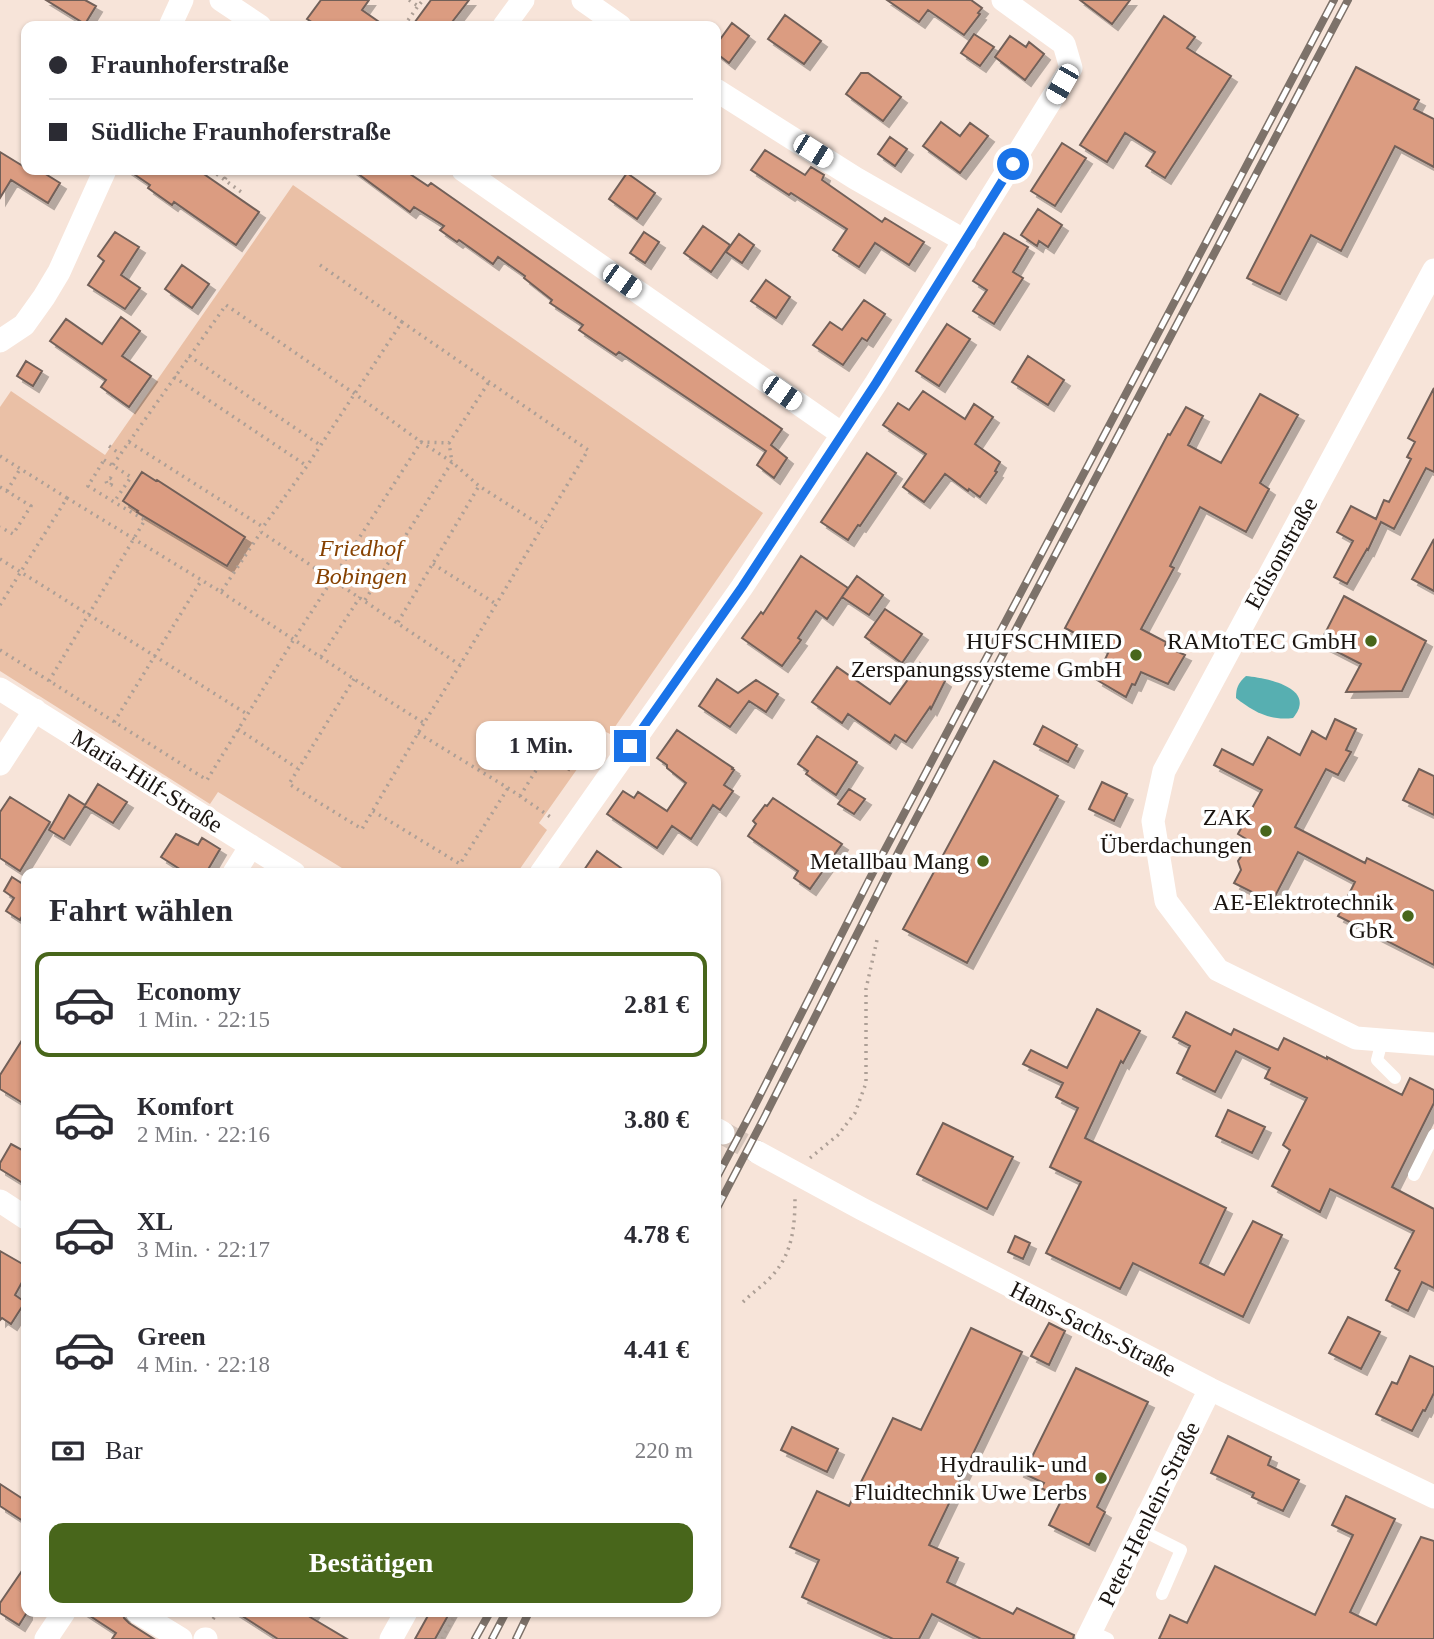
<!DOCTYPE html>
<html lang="de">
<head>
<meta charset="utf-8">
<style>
	:root { --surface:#fff; --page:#f2f2f3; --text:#2b2b33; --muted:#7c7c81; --line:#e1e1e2; --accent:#48661b }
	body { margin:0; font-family:"Times New Roman",serif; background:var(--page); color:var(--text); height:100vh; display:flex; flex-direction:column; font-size:26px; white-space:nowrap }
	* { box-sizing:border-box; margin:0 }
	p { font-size:23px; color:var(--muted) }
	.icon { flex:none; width:38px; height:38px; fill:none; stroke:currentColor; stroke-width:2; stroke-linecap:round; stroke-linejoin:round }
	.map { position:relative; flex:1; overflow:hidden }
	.sheet { position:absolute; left:21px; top:868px; width:700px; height:749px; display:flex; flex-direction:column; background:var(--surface); border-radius:14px; box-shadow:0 2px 5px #0004 }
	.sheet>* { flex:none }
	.guide { position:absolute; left:21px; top:21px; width:700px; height:154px; border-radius:14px; box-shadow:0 2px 5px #0004; display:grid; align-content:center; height:154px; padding:0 28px; background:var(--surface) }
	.end { position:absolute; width:32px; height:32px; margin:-16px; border:9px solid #1a73e8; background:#fff; box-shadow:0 0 0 4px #fff }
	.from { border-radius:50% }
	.bubble { position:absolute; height:49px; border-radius:14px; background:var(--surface); box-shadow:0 2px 5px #0004; font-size:23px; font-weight:800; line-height:49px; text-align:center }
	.car { position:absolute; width:21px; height:42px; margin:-21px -10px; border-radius:9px; box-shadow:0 0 5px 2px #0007; background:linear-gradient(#fff 24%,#345 0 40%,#fff 0 76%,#345 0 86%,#fff 0) }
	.guide b { display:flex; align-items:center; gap:24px; height:66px; font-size:26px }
	.guide b+b { border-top:2px solid var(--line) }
	.guide i { width:18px; height:18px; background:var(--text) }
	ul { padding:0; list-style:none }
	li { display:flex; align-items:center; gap:21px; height:105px; margin:0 14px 10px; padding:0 14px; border:4px solid transparent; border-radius:14px }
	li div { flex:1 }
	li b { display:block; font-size:26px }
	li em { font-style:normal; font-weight:800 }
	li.current { border-color:var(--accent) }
	li>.icon { width:63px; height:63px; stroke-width:1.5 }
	h2 { padding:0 28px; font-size:32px; line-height:84px }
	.pay { display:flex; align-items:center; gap:18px; height:77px; padding:0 28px; font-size:26px }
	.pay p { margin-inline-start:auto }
	.action { display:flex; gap:14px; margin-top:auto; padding:14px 28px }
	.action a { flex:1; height:80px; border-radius:14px; background:var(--accent); color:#fff; font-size:28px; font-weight:800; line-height:80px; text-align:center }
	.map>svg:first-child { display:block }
	.green { fill:#eac0a6 }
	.water { fill:#57afb1 }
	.building { fill:#db9c81; stroke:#726059; stroke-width:2; filter:url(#shadow) }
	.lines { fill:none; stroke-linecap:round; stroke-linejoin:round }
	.street-tunnel { stroke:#d6c5bb; stroke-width:23; stroke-dasharray:23 11; stroke-linecap:butt }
	.path { stroke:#ad9f96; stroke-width:3.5; stroke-dasharray:2 5; stroke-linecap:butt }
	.lane { stroke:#fff; stroke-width:12 }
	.street { stroke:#fff; stroke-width:23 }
	.rail-casing { stroke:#7d726a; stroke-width:8 }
	.rail { stroke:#fff; stroke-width:5; stroke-dasharray:16; stroke-linecap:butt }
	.route { stroke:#1a73e8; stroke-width:9 }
	.poi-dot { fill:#48661b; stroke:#fff; stroke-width:2.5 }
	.labels { text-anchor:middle; stroke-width:7; stroke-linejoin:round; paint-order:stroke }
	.park-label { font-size:24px; font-style:italic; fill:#864101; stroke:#fff }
	.street-label { font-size:24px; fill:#1a1410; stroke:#fff }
	.poi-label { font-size:24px; fill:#1a1410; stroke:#fff; text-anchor:end }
</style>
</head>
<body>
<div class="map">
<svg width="1434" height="1639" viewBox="0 0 1434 1639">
	<defs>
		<filter id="shadow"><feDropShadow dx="6" dy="6" stdDeviation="0" flood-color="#0004"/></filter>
	</defs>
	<rect width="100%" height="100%" fill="#f7e4d9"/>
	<!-- green -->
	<path class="green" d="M293,185L763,513L610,734L604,731L539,823L547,830L517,873H350L218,792L210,804L0,671V407L11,391L105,455Z"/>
	<!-- water -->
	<path class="water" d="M1246,676C1267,678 1318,688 1293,718C1270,721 1254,712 1236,698C1236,688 1238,683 1246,676Z"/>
	<!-- building -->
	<path class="building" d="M46,0H85L96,6L85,24Z
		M321,0H369L362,10L385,26H318L307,19Z
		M431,0H469L449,26H412Z
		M887,0H971L982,8L978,13L980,14L964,35L928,10L919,22Z
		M1080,0H1130L1112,24Z
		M785,15L821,41L804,64L768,39Z
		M1164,16L1195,37L1187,48L1231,76L1165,178L1146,166L1155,152L1125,133L1107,162L1080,145Z
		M732,23L749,36L729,63L716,53V45Z
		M974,34L994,47L980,66L961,53Z
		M1010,36L1026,47L1029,42L1044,54L1025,80L995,57Z
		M1356,67L1419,100L1414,109L1434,119V167L1395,146L1341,251L1311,235L1280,294L1247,278Z
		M861,73H868L901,97L883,121L846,94Z
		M941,122L960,136L970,123L988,136L960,173L923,146Z
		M890,137L907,149L895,166L878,154Z
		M1062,143L1086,158L1055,206L1031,191Z
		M765,150L805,175L811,167L824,175L822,180L882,222L885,218L924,242L909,265L875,243L859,267L833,250L847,229L791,193L789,195L751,170Z
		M0,152L26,168V170H39L60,183L48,203L11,180L0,198Z
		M128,170H198L259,212L236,245L174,202L172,205L148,188L150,185Z
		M353,170H404L428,186L431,183L782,429L771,445L787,458L774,478L757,465L766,451L619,352L616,355L579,330L583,325L550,303L552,300L524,278L525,276L498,257L493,264L459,240L457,242L440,230L444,226L414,207L410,212Z
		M627,173L655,193L637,219L609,199Z
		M1038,209L1062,225L1048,247L1039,241L1037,246L1021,235Z
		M703,226L730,245L711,272L684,253Z
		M115,232L139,247L121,275L140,288L125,309L88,285L104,261L98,256Z
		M644,232L659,242L645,263L630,253Z
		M1004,233L1028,247L1013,272L1023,278L994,324L973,311L987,290L973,281Z
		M739,234L754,245L742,263L726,252Z
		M182,265L209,284L192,308L165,289Z
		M766,280L790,297L776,318L751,301Z
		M864,300L885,314L867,341L862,338L843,365L813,345L830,322L842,330Z
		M121,317L140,331L122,356L151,376L129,407L101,387L106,380L50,341L66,319L102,344Z
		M947,324L970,339L939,386L916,371Z
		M1028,356L1064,380L1048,405L1012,382Z
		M26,361L42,371L33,386L17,376Z
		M1434,388V472L1426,468L1394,529L1381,522L1368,550L1367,549L1347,584L1334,577L1353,541L1337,532L1351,506L1376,519L1384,500L1389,502L1411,459L1407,457L1415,442L1408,438Z
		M923,391L965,419L974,404L993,417L975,444L1000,462L995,471L997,472L980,497L969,489L968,491L945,474L924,502L903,487L926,454L883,425L898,403L909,410Z
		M1260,394L1298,415L1260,483L1269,489L1246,532L1200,507L1170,566L1174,568L1141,629L1166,642L1165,646L1185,655L1168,684L1141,672L1135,685L1132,684L1126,697L1097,680L1104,669L1101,668L1109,651L1065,628L1168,434L1170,435L1186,407L1203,416L1188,445L1221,463Z
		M867,453L896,473L860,526L858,525L848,540L821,522Z
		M142,472L156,481L157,480L245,537L227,566L137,512L138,511L123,501Z
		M1434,539V591L1412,579Z
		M801,556L848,588L827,619L816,611L798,638L801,640L782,666L742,638L761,612L763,614Z
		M857,576L883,595L869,615L842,597Z
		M1344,596L1426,641L1402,691L1346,692L1361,664L1320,643Z
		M885,609L922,634L902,663L865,637Z
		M920,663L945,681L931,709L930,707L906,742L895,735L890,743L848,714L842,723L812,702L837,667L890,704Z
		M717,679L738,693L756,680L778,694L766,712L749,701L730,727L699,706Z
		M1335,719L1356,729L1346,750L1351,752L1338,775L1326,769L1295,827L1365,863L1367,858L1434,891V965L1338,916L1355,882L1298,852L1272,902L1234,883L1241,870L1238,861L1251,842L1238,834L1262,790L1214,765L1222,749L1253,765L1268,737L1300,755L1312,731L1326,739Z
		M1043,726L1077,745L1068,762L1034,744Z
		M540,728L572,748L563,764L531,744Z
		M677,730L733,768L732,769L734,770L724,785L733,791L720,810L713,805L691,839L672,826L657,848L607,814L623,791L634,798L638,792L667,811L686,783L667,768V765L657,758Z
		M817,736L857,762L836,795L806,774L808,771L798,764Z
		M994,761L1058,796L967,963L903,929Z
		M1419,769L1434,776V815L1403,800Z
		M1102,782L1127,794L1114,821L1089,809Z
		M98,784L127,802L113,823L85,806L64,839L49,830L69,795L85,805Z
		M849,789L865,799L854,814L838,804Z
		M10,797L50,822L20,871L0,858V812Z
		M773,798L842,844L810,889L794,878L798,871L748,836L756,824L753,821L765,805L767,806Z
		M176,834L198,845L202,838L220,849L206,873H186L161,857Z
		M597,851L628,873H582Z
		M12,877L23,884L26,878V909L20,920L6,911L14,898L4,891Z
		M1097,1009L1140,1031L1123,1063L1121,1061L1085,1138L1226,1208L1200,1263L1224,1275L1253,1221L1282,1235L1243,1317L1133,1263L1120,1289L1046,1253L1081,1182L1050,1167L1078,1108L1056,1097L1063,1083L1023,1064L1031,1050L1067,1068Z
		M1186,1012L1231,1035L1234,1029L1278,1050L1284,1038L1327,1059V1057L1402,1095L1410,1078L1434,1090V1103L1392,1187L1434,1209V1288L1422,1282L1408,1311L1386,1300L1400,1271L1395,1268L1414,1231L1330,1189L1320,1212L1272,1186L1290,1150L1283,1145L1307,1098L1265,1078L1270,1068L1236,1051L1215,1092L1177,1073L1190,1046L1173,1037Z
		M26,1034V1105L0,1089V1075Z
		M1228,1110L1265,1127L1252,1153L1216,1136Z
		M943,1123L1013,1157L987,1209L917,1174Z
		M11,1144L26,1152V1185L0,1169V1163Z
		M1015,1236L1030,1243L1023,1259L1008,1252Z
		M0,1251L26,1266V1275L15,1295L25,1302L11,1324L2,1318L0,1320Z
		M1348,1317L1380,1332L1361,1369L1329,1353Z
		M1049,1323L1065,1331L1049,1365L1031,1356Z
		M971,1328L1022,1352L929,1545L958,1558L947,1582L1013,1614L1017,1608L1074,1635L1073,1639H981L932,1614L919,1639H893L802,1597L819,1560L790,1547L817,1491L849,1506L893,1418L921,1430Z
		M1410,1356L1434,1367V1393L1425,1411L1423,1410L1412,1431L1376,1414L1392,1382L1397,1384Z
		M1076,1368L1148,1402L1097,1507L1105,1512L1089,1545L1049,1525L1062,1499L1041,1488L1044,1483L1018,1471L1025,1456L1031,1459Z
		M792,1427L838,1449L827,1472L781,1450Z
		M1228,1436L1271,1457L1268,1465L1299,1480L1283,1511L1252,1497L1254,1493L1211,1473Z
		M0,1484L26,1501V1523L0,1506Z
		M1346,1496L1395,1519L1350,1612L1376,1625L1421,1537L1434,1541V1639H1159L1170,1615L1187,1623L1215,1566L1315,1615L1353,1535L1332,1525Z
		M26,1565V1614L19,1625L0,1613V1603Z
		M84,1612H123L124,1618L129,1623L154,1639H112L116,1633Z
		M236,1612H313L310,1617L347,1639H278Z
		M430,1612H450L435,1639H415Z"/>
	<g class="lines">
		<!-- street-tunnel -->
		<path class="street-tunnel" d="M723,1133L757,1152"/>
		<!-- path -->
		<path class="path" d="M409,0L418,6L423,0
			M404,26L418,6
			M211,170L244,194
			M225,179L231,170
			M320,265L402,322
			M189,356L320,445
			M174,377L307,466
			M129,442L226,305L355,394L421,442L452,462L479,486L542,526
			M109,446L120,454
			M0,456L67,498
			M104,460L131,477L114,502L88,486Z
			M113,465L129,442L263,527L307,466L402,322L588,450L460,665L261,532
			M110,478L113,480L111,485L107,484L106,481Z
			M0,487L31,506L13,534L0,527
			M7,491L20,469
			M0,559L247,714
			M433,564L496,604
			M221,592L354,679L424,723L460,665
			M365,600L452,462L449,443
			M0,605L67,498L221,592L261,532
			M398,622L479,486
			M0,650L207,780L294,639L421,442L449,443L489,382
			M321,657L360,597
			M354,679L289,784L362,829L424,723
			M49,681L145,520L114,502
			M114,722L201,581
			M238,729L297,768
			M418,733L508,788L552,818
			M520,796L540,764
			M373,811L460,864L508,788
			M810,1158L838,1135L855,1113L866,1083V989L877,940
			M743,1302C753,1292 767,1283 776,1271C793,1250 795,1223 795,1197
			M213,1619L218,1612
			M442,1639L457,1612"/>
		<!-- lane -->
		<path class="lane" d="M1382,1041L1377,1060L1395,1078
			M1414,1175L1434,1135
			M1141,1530L1181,1550L1162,1594
			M1091,1631L1108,1639"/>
		<!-- street -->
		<path class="street" d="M221,0L260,26
			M583,0L620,26
			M170,26L182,0
			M504,26L523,0
			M716,90L855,178L965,241
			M463,170L842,434
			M1434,270L1164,771L1153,821L1166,901L1218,970L1356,1038L1434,1044
			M0,341L24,325L44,297L59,272L105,170
			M0,689L294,873
			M0,764L35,710
			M234,873L251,846
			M541,873L742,587L876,383L1071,68L1064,44L1003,0
			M716,1129L723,1133
			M757,1152L862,1209L1210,1389L1434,1497
			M0,1201L26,1218
			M137,1612L181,1639
			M46,1639L64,1612
			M205,1639H206
			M391,1639L406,1612
			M1087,1639L1210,1389"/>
		<!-- rail casing -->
		<g class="rail-casing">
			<path id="rail" d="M716,1179L753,1109L869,880L1334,0
				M716,1210L764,1118L900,849L1348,0
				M475,1639L490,1612
				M492,1639L506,1612
				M516,1639L529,1612"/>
		</g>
		<!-- rail -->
		<use href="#rail" class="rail"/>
	</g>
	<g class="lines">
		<!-- route -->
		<path class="route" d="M630,746L742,587L876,383L1013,164"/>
	</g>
	<!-- markers -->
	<g class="poi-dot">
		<circle cx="1371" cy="641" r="7"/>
		<circle cx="1136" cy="655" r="7"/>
		<circle cx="1266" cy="831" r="7"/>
		<circle cx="983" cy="861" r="7"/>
		<circle cx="1408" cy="916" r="7"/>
		<circle cx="1101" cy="1478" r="7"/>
	</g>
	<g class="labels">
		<!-- park labels -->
		<g class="park-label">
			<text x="361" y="556">Friedhof<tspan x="361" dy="28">Bobingen</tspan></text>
		</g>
		<!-- street labels -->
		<g class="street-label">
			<text transform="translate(1281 553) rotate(-61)" y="8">Edisonstraße</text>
			<text transform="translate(147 781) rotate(32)" y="8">Maria-Hilf-Straße</text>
			<text transform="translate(1093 1329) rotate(27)" y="8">Hans-Sachs-Straße</text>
			<text transform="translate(1149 1514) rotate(-64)" y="8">Peter-Henlein-Straße</text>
		</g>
		<!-- poi labels -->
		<g class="poi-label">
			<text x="1122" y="649">HUFSCHMIED<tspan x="1122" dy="28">Zerspanungssysteme GmbH</tspan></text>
			<text x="1357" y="649">RAMtoTEC GmbH</text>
			<text x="1252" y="825">ZAK<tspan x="1252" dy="28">Überdachungen</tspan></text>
			<text x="969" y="869">Metallbau Mang</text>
			<text x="1394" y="910">AE-Elektrotechnik<tspan x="1394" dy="28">GbR</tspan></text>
			<text x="1087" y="1472">Hydraulik- und<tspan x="1087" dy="28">Fluidtechnik Uwe Lerbs</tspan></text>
		</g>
	</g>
</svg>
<i class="end from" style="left:1013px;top:164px"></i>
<i class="end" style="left:630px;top:746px"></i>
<div class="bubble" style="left:476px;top:721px;width:130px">1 Min.</div>
<i class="car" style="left:1062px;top:84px;rotate:210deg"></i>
<i class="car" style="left:813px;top:151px;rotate:122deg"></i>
<i class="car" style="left:622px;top:281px;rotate:125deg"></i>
<i class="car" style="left:782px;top:393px;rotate:125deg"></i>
<div class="guide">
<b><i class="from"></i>Fraunhoferstraße</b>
<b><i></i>Südliche Fraunhoferstraße</b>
</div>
<section class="sheet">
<h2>Fahrt wählen</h2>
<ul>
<li class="current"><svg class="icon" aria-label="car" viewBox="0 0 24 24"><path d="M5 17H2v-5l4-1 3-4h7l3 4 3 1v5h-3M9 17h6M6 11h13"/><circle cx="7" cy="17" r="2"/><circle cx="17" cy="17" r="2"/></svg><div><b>Economy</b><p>1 Min. · 22:15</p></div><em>2.81 €</em></li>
<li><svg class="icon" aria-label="car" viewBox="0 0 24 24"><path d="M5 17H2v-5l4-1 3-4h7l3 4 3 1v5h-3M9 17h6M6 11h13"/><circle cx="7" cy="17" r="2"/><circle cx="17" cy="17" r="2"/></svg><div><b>Komfort</b><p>2 Min. · 22:16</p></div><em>3.80 €</em></li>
<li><svg class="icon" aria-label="car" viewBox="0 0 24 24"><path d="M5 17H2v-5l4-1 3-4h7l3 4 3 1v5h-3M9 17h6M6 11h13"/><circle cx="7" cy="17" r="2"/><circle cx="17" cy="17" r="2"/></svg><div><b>XL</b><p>3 Min. · 22:17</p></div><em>4.78 €</em></li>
<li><svg class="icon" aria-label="car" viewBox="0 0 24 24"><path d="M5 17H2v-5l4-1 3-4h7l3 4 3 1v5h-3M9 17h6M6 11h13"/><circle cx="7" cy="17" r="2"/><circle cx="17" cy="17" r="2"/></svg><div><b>Green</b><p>4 Min. · 22:18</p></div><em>4.41 €</em></li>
</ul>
<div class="pay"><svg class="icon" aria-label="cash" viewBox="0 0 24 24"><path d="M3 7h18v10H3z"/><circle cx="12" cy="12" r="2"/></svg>Bar<p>220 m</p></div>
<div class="action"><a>Bestätigen</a></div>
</section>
</div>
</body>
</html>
